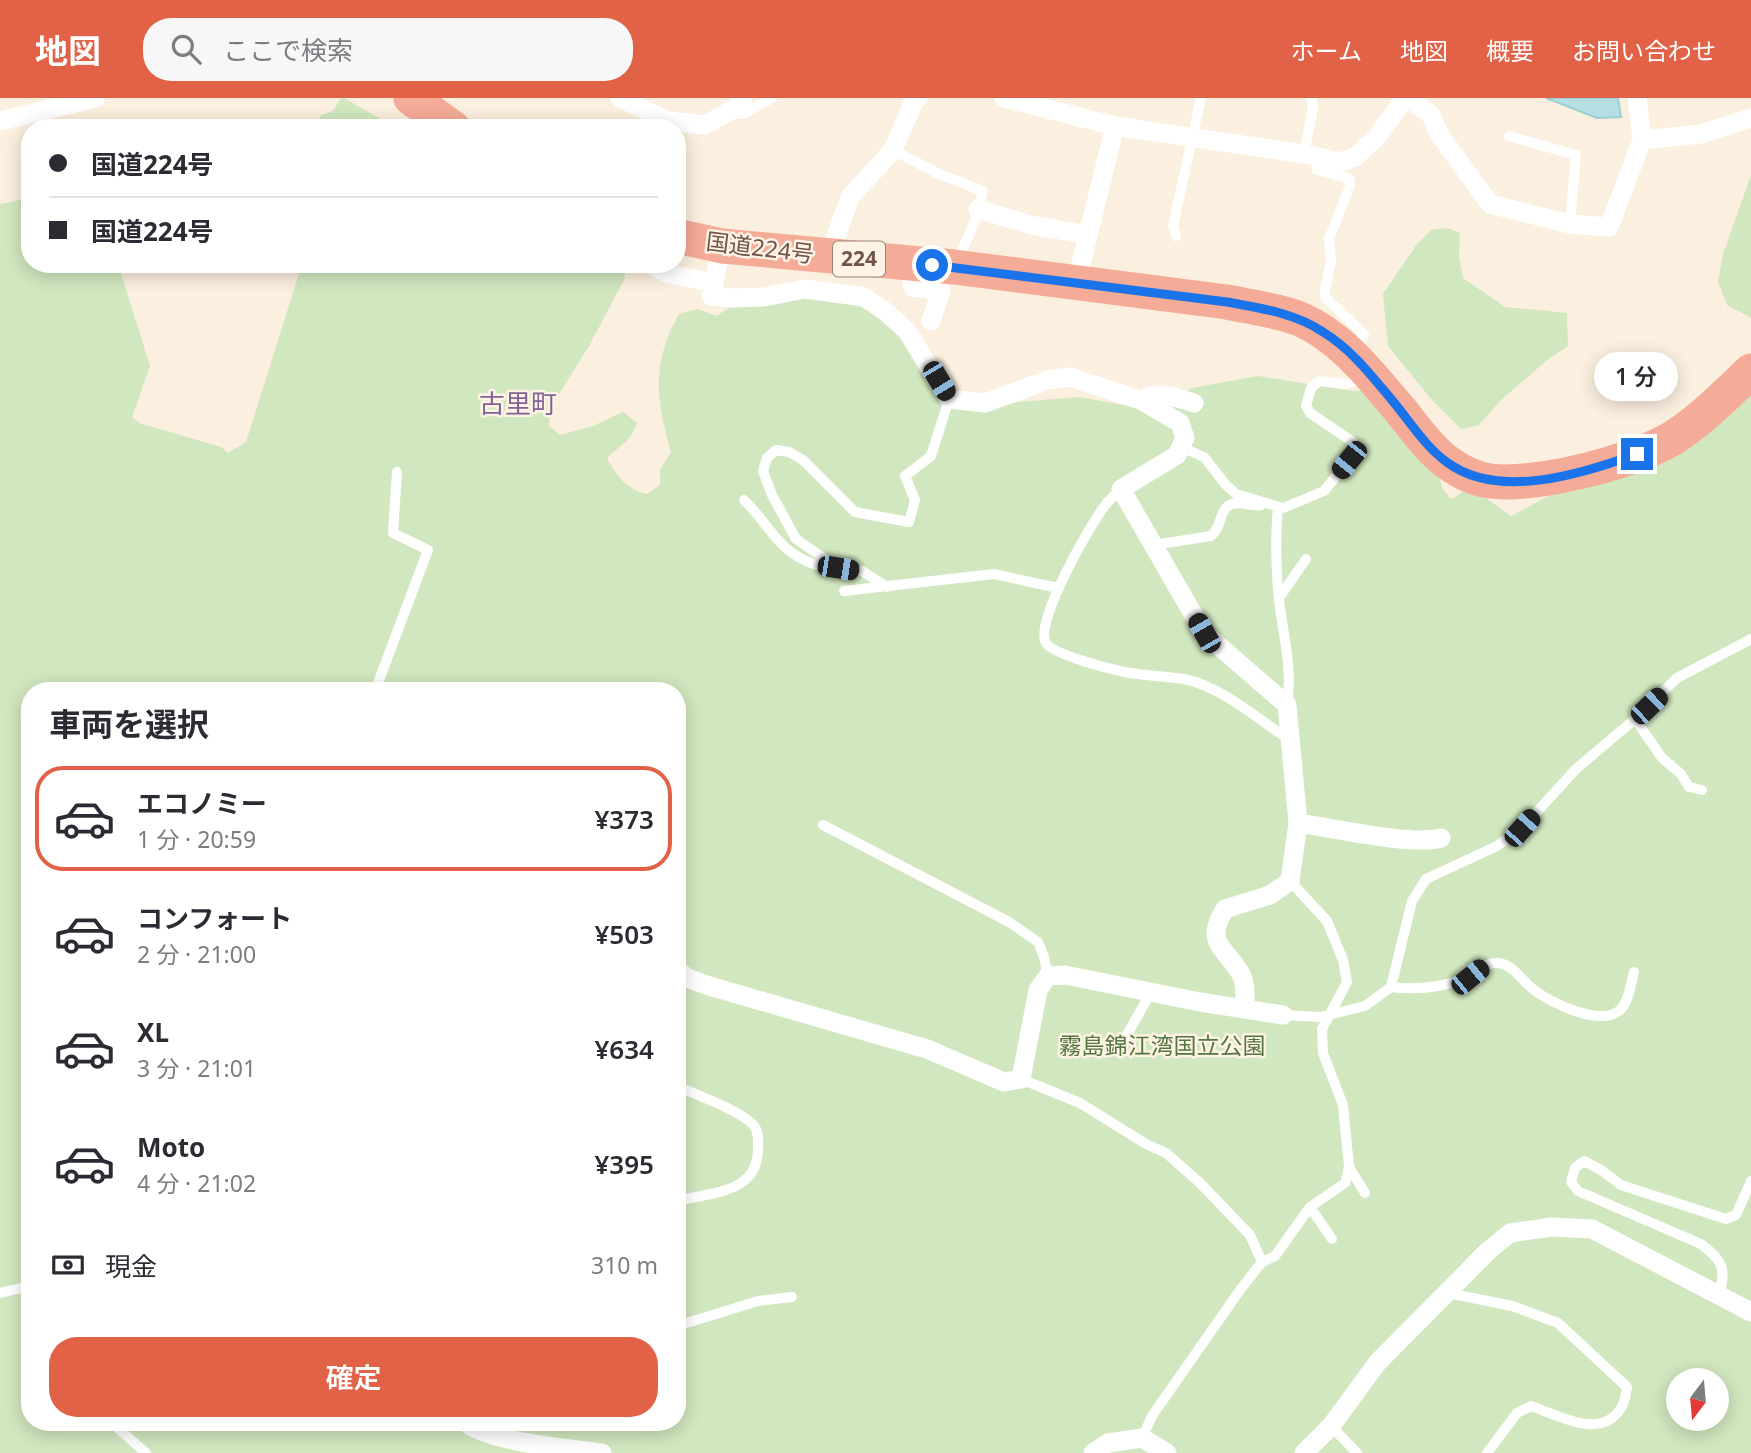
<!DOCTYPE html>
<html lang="ja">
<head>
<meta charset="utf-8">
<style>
	:root { --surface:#fff; --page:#f7f7f7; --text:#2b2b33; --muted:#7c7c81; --line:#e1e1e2; --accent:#e26247 }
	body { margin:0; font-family:"Noto Sans","Noto Sans JP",sans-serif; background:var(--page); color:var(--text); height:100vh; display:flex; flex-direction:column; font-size:26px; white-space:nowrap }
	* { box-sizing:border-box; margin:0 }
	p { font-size:23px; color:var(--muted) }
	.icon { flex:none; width:38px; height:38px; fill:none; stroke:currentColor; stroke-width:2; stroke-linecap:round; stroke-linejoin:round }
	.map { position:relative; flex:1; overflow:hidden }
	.drawer { position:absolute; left:21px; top:584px; width:665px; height:749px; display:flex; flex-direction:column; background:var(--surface); border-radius:28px; box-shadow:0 4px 18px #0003 }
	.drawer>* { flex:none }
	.guide { position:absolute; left:21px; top:21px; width:665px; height:154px; border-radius:28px; box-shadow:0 4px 18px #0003; display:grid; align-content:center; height:154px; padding:0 28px; background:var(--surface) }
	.needle { width:46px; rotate:196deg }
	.fabs { position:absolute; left:1666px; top:1270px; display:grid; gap:14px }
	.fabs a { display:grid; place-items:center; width:63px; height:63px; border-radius:50%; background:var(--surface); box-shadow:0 4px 18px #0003; font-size:35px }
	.end { position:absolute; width:32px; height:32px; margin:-16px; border:9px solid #1a73e8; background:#fff; box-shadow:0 0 0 4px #fff }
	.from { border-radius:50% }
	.bubble { position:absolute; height:49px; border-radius:24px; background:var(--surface); box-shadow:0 4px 18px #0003; font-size:23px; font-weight:600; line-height:49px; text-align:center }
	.car { position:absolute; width:21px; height:42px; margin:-21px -10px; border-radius:9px; box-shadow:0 0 5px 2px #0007; background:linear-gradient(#222 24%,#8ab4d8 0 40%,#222 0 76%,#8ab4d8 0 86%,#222 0) }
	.guide b { display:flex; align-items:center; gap:24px; height:66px; font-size:26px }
	.guide b+b { border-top:2px solid var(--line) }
	.guide i { width:18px; height:18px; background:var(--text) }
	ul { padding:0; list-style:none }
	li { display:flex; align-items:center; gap:21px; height:105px; margin:0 14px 10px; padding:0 14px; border:4px solid transparent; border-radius:28px }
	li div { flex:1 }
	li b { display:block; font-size:26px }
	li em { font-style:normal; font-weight:600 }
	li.selected { border-color:var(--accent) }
	li>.icon { width:63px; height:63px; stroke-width:1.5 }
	h2 { padding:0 28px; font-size:32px; line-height:84px }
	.pay { display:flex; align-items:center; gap:18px; height:77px; padding:0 28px; font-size:26px }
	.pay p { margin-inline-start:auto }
	.cta { display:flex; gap:14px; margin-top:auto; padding:14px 28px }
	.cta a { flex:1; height:80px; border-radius:28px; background:var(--accent); color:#fff; font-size:28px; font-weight:600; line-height:80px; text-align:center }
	header { display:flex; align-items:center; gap:42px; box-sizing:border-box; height:98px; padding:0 35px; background:var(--accent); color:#fff }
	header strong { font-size:33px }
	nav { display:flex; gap:38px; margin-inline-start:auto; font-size:24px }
	.search { width:490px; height:63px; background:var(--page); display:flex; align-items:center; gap:18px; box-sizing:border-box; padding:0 24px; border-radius:28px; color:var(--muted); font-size:26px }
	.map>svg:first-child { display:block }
	.green { fill:#d1e7bf; fill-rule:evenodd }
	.water { fill:#b5dfe3; stroke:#9ccfd5; stroke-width:2 }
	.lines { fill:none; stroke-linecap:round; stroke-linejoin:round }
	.lane { stroke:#fff; stroke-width:10 }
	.street { stroke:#fff; stroke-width:19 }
	.highway { stroke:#f4ab97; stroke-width:35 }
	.route { stroke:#1a73e8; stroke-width:9 }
	.labels { text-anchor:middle; stroke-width:5; stroke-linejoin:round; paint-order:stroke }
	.shield { fill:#fef3e5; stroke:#9b8477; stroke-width:2 }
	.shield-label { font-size:21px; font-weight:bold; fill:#705448 }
	.street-label { font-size:23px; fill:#705448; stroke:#fef3e5 }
	.park-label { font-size:23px; fill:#547641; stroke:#fef3e5 }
	.quarter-label { font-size:26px; fill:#816494; stroke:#fef3e5 }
</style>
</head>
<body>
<header>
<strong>地図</strong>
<div class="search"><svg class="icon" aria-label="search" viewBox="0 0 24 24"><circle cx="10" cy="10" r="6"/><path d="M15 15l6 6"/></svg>ここで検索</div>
<nav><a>ホーム</a><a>地図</a><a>概要</a><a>お問い合わせ</a></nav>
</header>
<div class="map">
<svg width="1751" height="1355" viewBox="0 0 1751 1355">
	<rect width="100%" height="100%" fill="#fbefdf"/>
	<!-- green -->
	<path class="green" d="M341,0H344L396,30H316L321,17L333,13Z
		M1751,77V220L1727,207L1718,184L1723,156Z
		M30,100V166H118L150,268L132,319L139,325L221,349L228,355L246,344L302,166H623L625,180L590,246L550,311L549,328L560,337L593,328L623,314L637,325C630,345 621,346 607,360C615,376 628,393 647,396L660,387V372L671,354C656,301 651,266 679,216L698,211L716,218L734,207L810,195L873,212L893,226L940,296L989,311L1018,304L1078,299L1135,309L1157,323L1191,290L1258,278L1353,293L1364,292L1438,371L1442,390L1450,400H1454L1466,391L1479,395L1511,418L1751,290V1355H0V106ZM30,593H677V1325H30ZM1678,1283H1717V1321H1678Z
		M1447,130L1460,135L1459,159L1463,180L1505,209L1567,215L1568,248L1546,263L1500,303L1479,327L1461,331L1432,302L1388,248L1383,196L1417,146L1431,132Z"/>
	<!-- water -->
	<path class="water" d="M1546,0H1618L1621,19L1597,20Z"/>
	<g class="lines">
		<!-- lane -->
		<path class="lane" d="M734,15L743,16L772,0
			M1509,38L1576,57L1570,126
			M893,52L937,75L983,93L975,123L957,164
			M1304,56L1313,10L1311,0
			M1316,60L1317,72L1350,81V88L1329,141L1331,163L1325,191V199L1364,236L1356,253
			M1176,138L1173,128L1201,0
			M1181,349L1204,359L1226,387L1236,396L1283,410L1324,393L1349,362L1354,352L1353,344L1310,315L1306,308L1311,290L1319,283L1345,286L1366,281
			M1121,391C1116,396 1110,401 1106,406C1091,425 1033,526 1046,545C1054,557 1110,571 1125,574C1145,578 1165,578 1184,581C1223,589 1257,621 1290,642
			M744,402C772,429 775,452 816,467L823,461
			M1278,409C1275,440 1276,471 1279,502C1283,537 1293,572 1287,606
			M1154,447L1211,438C1222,430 1219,410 1232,406C1242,403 1251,409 1261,407
			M887,489L862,473L838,470L796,441L772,397L763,373L767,360L776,352L789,354L803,362L855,414L909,424L915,402L905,378L931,358L949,301
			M844,493L994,476L1058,490
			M1279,500L1306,461
			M375,593L428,452L393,435L397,374
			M1635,621L1662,660L1681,676L1689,689L1702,692
			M823,727L1009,824L1038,844L1044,859L1048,878
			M1391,889C1417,892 1441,890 1466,880C1477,876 1485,863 1499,865C1515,868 1521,882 1533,891C1550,905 1604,931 1622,910C1629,902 1631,885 1634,874
			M1283,917L1320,919L1365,908L1391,889L1412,803L1426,781L1497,748L1522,730L1576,671L1635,621L1677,580L1751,541
			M1119,951L1151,894
			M1021,981L1080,1005L1146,1046L1166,1055L1199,1084L1250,1137L1262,1164L1240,1192L1152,1318L1142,1340
			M677,988C695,996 744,1014 754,1028C759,1034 758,1043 758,1049C759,1096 712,1094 677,1103
			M1349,1069L1365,1095
			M1310,1109L1332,1141
			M1262,1164L1275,1158L1310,1109L1345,1085L1349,1069L1343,1007L1323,955L1322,931L1347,884L1343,862L1327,823L1290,783
			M0,1195L30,1188
			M1448,1195L1512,1208L1558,1225L1627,1289C1626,1295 1625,1305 1621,1310C1601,1343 1558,1317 1531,1308L1517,1315L1487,1355
			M1719,1198C1726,1170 1724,1164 1701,1146L1578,1093L1571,1084L1575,1070L1584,1063L1601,1072L1621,1087L1726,1121L1736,1117L1751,1083
			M677,1228L758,1203L792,1199
			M112,1325L146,1355
			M1331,1328L1357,1355"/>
		<!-- street -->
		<path class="street" d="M620,0L668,23L705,27L737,9L743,0
			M1004,0L1115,28L1304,56L1341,64L1355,59L1377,39L1405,0
			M1408,0L1431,17L1439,36L1490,106L1570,126L1609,129L1642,42L1701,36L1751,20
			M1637,0L1642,42
			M0,23L95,0
			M978,111L1031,127L1088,137
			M722,148L711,198L732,200L764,199L805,191L864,199L886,214L907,233L949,301L985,305L1048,282L1070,279L1143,303L1180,325L1185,340L1177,357L1121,391L1204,535L1287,607L1298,725L1290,783L1270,797L1225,811C1203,846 1226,849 1242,878C1246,887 1245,901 1245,911
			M829,159L850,99L893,52L914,3L918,0
			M909,165L913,189L941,193L931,223
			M650,166L666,175L714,185
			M1076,186L1115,28
			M1146,305L1150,298H1171L1194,305
			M1298,725C1333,730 1411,748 1441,740
			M677,871L687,880L706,887L927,951L1004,984L1021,981L1038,892L1048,878L1065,877L1200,904L1283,917
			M466,1325C494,1345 566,1350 602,1355
			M1093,1355L1108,1345L1142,1340L1167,1355
			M1304,1355L1331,1328L1378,1264L1488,1153L1510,1135L1552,1129L1592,1131L1751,1214"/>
		<!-- highway -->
		<path class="highway" d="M411,0L453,30
			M677,138L722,148L954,169L1227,204C1251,209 1277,212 1300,221C1343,240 1371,278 1401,313C1415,330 1429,351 1447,364C1459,373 1475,381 1490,383C1537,389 1640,363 1679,336C1705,318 1728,295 1751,273"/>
	</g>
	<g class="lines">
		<!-- route -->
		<path class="route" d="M932,167L1227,204C1260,210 1295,215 1323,234C1351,251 1371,277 1391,301C1409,322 1425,349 1448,365C1499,402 1582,376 1637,356"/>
	</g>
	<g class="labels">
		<!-- shield labels -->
		<rect class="shield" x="833" y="143.5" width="52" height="35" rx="5"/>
		<g class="shield-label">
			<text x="859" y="168">224</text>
		</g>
		<!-- street labels -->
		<g class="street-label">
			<text transform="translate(760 150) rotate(7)" y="8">国道224号</text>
		</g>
		<!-- park labels -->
		<g class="park-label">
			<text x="1162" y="956">霧島錦江湾国立公園</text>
		</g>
		<!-- quarter labels -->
		<g class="quarter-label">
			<text x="518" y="315">古里町</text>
		</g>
	</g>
</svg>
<div class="fabs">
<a><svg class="needle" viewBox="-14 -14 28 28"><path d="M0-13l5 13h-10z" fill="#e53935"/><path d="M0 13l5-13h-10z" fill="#7c7c81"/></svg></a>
</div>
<i class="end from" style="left:932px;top:167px"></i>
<i class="end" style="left:1637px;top:356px"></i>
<div class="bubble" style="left:1594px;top:254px;width:84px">1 分</div>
<i class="car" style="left:939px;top:283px;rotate:149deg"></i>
<i class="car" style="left:1349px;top:362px;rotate:219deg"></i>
<i class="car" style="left:838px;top:470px;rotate:99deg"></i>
<i class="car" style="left:1204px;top:535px;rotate:330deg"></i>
<i class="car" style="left:1649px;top:608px;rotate:46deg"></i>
<i class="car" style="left:1522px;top:730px;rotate:42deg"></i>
<i class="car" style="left:1470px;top:879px;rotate:51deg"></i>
<div class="guide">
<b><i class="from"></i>国道224号</b>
<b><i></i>国道224号</b>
</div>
<section class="drawer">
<h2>車両を選択</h2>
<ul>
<li class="selected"><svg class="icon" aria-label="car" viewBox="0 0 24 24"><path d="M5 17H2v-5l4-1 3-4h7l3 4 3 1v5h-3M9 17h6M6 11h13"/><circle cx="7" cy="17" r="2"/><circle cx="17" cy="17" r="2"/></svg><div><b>エコノミー</b><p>1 分 · 20:59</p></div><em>¥373</em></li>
<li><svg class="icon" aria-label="car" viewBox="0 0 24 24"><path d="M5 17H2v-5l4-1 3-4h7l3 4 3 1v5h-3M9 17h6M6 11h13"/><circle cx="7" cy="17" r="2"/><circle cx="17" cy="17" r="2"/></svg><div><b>コンフォート</b><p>2 分 · 21:00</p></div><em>¥503</em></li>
<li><svg class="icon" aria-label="car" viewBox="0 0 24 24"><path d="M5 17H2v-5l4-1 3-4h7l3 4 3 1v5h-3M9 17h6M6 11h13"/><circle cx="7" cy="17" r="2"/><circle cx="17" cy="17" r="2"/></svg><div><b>XL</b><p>3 分 · 21:01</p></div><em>¥634</em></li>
<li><svg class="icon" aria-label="car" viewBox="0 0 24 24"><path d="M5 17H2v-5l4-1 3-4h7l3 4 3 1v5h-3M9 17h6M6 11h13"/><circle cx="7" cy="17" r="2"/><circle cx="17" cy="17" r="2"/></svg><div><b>Moto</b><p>4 分 · 21:02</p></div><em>¥395</em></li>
</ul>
<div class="pay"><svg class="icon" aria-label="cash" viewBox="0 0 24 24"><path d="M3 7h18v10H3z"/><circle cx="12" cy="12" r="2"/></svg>現金<p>310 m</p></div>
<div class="cta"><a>確定</a></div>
</section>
</div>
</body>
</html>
